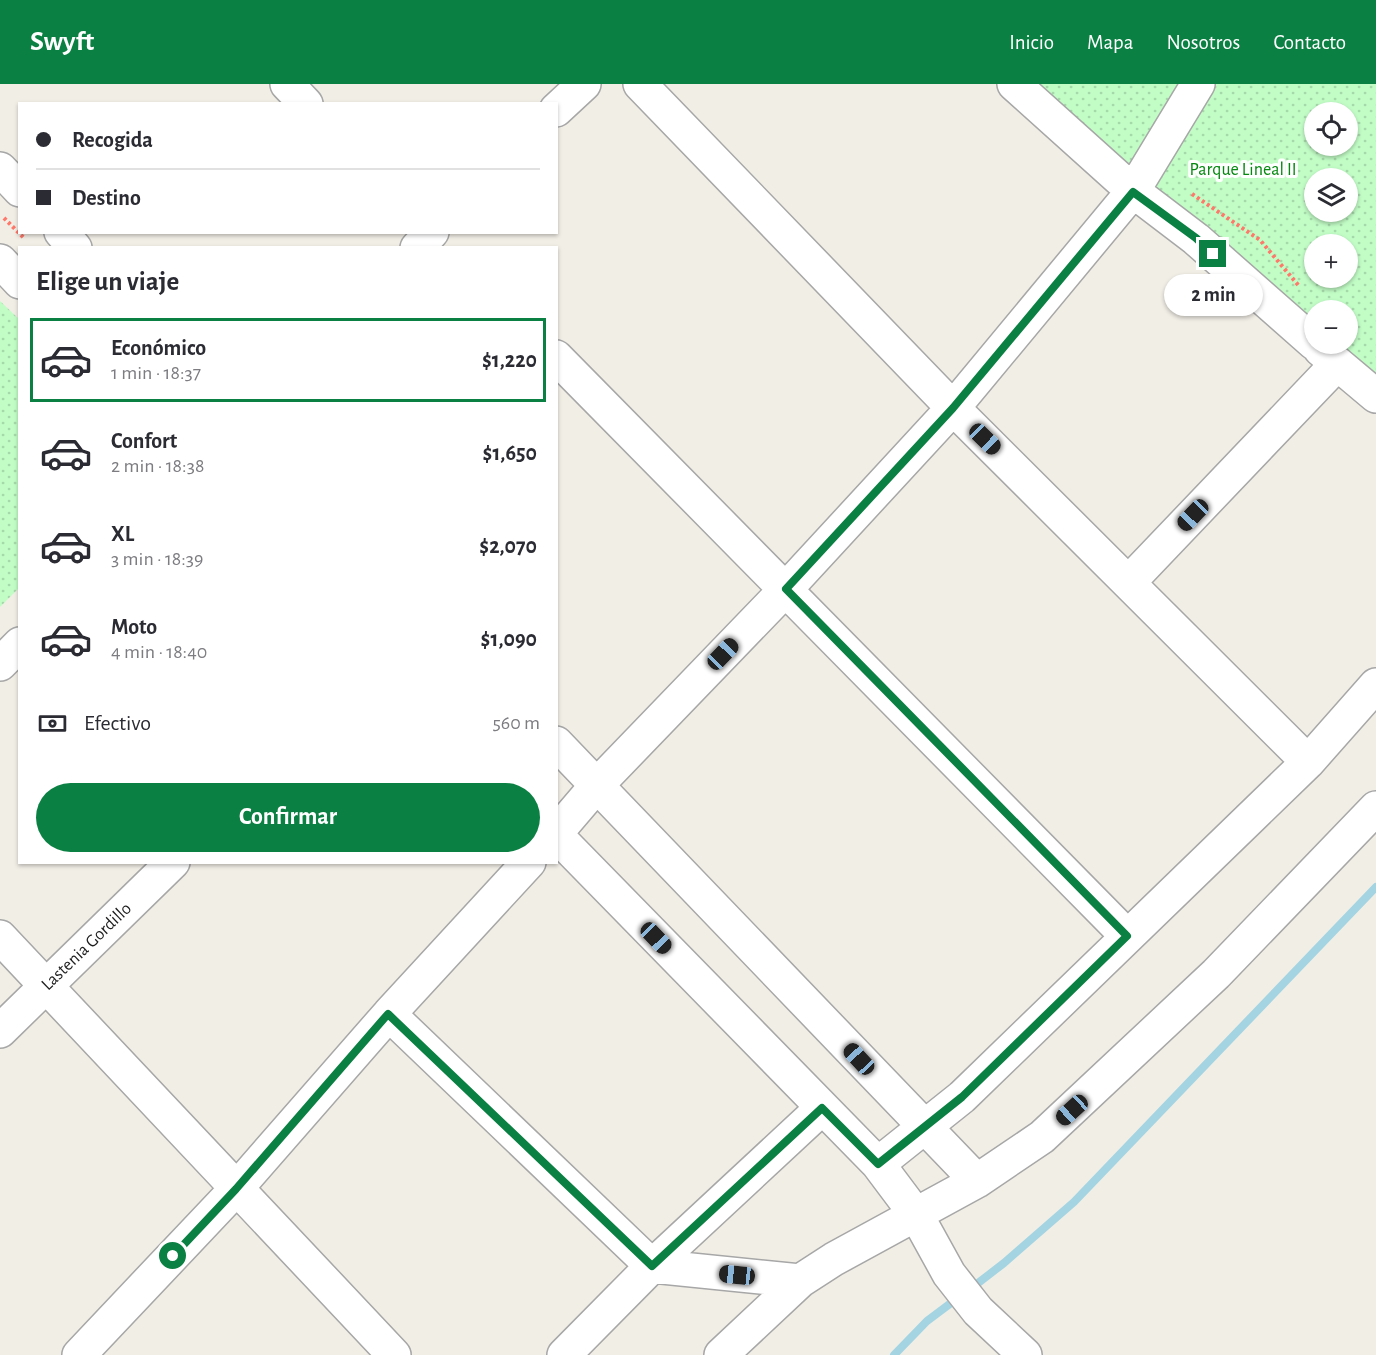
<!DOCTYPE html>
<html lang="es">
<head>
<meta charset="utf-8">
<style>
	:root { --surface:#fff; --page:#f2f2f3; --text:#2b2b33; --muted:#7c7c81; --line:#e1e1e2; --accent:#0b8043 }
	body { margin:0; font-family:"Alegreya Sans",sans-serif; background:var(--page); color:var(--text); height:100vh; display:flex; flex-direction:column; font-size:22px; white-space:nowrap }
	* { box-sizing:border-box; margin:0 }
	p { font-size:20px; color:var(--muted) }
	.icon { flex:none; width:33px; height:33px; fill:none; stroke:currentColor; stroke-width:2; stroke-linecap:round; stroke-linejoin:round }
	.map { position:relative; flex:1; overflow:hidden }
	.sheet { position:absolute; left:18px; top:162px; width:540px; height:618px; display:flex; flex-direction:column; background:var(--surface); border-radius:0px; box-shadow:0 2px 4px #0004 }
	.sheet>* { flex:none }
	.hud { position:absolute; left:18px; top:18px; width:540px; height:132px; border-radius:0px; box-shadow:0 2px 4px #0004; display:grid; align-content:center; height:132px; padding:0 18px; background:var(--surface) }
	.buttons { position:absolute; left:1304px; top:18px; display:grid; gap:12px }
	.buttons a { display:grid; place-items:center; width:54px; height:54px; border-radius:50%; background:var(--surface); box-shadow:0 2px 4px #0004; font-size:30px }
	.end { position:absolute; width:27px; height:27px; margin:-14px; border:8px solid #0b8043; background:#fff; box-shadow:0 0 0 3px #fff }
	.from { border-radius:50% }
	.bubble { position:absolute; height:42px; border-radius:21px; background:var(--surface); box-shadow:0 2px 4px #0004; font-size:20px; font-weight:600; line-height:42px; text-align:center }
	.car { position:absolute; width:18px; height:36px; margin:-18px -9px; border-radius:8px; box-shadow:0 0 4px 2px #0007; background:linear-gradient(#222 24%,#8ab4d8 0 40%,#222 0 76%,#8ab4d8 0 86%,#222 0) }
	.hud b { display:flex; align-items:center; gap:21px; height:57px; font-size:22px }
	.hud b+b { border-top:2px solid var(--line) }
	.hud i { width:15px; height:15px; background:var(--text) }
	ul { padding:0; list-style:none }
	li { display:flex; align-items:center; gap:18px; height:84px; margin:0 12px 9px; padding:0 6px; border:3px solid transparent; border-radius:0px }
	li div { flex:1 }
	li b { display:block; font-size:22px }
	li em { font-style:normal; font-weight:600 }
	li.selected { border-color:var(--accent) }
	li>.icon { width:54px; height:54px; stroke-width:1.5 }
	h2 { padding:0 18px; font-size:27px; line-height:72px }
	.pay { display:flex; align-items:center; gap:15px; height:66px; padding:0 18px; font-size:22px }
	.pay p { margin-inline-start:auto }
	.primary-button { display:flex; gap:12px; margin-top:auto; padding:12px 18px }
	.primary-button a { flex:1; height:69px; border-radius:36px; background:var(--accent); color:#fff; font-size:24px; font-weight:600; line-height:69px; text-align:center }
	header { display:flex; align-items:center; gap:36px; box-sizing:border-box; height:84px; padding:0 30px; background:var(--accent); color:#fff }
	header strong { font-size:28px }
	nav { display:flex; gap:33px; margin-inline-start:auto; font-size:21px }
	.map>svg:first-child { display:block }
	.park { fill:url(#park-dots); fill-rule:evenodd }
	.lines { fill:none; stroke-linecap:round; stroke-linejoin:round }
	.stream { stroke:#a4d4e2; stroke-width:8 }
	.minor-casing { stroke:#a7a7a7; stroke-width:36 }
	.path { stroke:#ff786a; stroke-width:4; stroke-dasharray:3 3; stroke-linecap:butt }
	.minor { stroke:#fff; stroke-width:33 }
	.route { stroke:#0b8043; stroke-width:8 }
	.labels { text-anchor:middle; stroke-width:6; stroke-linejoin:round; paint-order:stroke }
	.park-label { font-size:18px; fill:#04880f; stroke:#fff }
	.street-label { font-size:18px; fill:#202020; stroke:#fff }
</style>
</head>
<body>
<header>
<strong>Swyft</strong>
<nav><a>Inicio</a><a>Mapa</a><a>Nosotros</a><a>Contacto</a></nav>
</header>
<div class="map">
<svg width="1376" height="1271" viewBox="0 0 1376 1271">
	<defs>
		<pattern id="park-dots" width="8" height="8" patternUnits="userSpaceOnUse" patternTransform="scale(1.5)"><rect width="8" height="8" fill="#c2fdc6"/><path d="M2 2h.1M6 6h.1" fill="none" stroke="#a6d9aa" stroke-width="1.8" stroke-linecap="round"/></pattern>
	</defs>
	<rect width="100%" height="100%" fill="#f1eee6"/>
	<!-- park -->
	<path class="park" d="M1035,0H1187L1130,85Z
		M1211,0H1376V295L1333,260H1347V226H1314V243L1151,100ZM1314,28H1347V62H1314ZM1314,94H1347V128H1314ZM1314,160H1347V194H1314Z
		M0,217L20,236L19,504L0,523Z"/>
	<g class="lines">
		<!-- stream -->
		<path class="stream" d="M969,1206L1004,1179L1074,1118L1376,803
			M894,1271L927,1237L959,1213"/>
		<!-- minor casing -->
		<g class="minor-casing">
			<path id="minor" d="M287,0L306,20
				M640,0L953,324L1308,678
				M1014,0L1133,107L1196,155L1314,259
				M556,26L584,0
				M0,85L20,106
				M61,148L75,164
				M417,164L432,148
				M0,177L20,198
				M1320,265L1376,312
				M556,273L1127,852
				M1129,498L1337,280
				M0,580L20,560
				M556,659L977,1097
				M556,749L597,701L786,505L953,324L1133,107L1198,0
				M556,751L878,1080L917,1132L949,1190L978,1227L1025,1271
				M0,853L394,1271
				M389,930L652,1182L800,1197
				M0,947L173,778
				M878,1080L962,1013L1308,678L1376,601
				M79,1271L236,1105L389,930L529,778
				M564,1271L652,1182L822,1024
				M721,1271L800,1197L834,1175L977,1097L1042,1053L1216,890L1376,724"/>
		</g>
		<!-- path -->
		<path class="path" d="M1192,110L1260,156L1299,202
			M4,134L24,154"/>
		<!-- minor -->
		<use href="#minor" class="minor"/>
	</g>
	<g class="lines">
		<!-- route -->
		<path class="route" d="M173,1172L236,1105L388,930L652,1182L822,1024L878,1080L962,1013L1127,852L786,505L953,324L1133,108L1196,154L1213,170"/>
	</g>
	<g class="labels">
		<!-- park labels -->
		<g class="park-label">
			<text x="1243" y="91">Parque Lineal II</text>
		</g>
		<!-- street labels -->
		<g class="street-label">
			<text transform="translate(86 862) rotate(-44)" y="6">Lastenia Gordillo</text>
		</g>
	</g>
</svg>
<div class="buttons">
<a><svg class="icon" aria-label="locate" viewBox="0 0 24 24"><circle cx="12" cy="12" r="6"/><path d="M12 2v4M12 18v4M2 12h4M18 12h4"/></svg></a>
<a><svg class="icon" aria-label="layers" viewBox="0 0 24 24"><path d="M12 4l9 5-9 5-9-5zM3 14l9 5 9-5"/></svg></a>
<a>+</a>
<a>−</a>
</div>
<i class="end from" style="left:173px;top:1172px"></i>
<i class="end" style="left:1213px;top:170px"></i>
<div class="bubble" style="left:1164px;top:190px;width:99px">2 min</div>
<i class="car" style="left:985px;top:355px;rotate:134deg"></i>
<i class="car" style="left:1193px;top:431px;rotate:224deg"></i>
<i class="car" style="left:723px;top:570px;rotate:44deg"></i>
<i class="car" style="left:656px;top:854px;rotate:136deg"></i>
<i class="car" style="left:859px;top:975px;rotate:317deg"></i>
<i class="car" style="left:1072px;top:1026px;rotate:228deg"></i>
<i class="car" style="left:737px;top:1191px;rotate:276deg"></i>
<div class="hud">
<b><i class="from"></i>Recogida</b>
<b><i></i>Destino</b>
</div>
<section class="sheet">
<h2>Elige un viaje</h2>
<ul>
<li class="selected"><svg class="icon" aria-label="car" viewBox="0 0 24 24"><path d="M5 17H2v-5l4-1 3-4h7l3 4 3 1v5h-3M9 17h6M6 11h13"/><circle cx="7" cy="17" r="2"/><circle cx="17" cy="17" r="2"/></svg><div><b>Económico</b><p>1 min · 18:37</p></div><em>$1,220</em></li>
<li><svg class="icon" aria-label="car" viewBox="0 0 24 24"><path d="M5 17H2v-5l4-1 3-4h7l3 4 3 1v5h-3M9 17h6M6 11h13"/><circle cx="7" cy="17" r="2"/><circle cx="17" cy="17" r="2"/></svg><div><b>Confort</b><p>2 min · 18:38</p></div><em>$1,650</em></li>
<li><svg class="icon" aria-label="car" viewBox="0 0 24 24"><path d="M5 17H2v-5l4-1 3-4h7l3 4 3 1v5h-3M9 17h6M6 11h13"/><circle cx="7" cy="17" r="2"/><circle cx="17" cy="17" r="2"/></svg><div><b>XL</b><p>3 min · 18:39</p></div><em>$2,070</em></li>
<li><svg class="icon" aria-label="car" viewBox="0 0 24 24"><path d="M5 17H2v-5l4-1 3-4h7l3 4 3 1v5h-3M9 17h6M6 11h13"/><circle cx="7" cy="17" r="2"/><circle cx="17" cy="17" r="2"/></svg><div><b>Moto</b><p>4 min · 18:40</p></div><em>$1,090</em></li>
</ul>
<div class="pay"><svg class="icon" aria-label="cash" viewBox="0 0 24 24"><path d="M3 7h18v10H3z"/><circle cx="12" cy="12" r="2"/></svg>Efectivo<p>560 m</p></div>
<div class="primary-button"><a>Confirmar</a></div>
</section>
</div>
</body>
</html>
